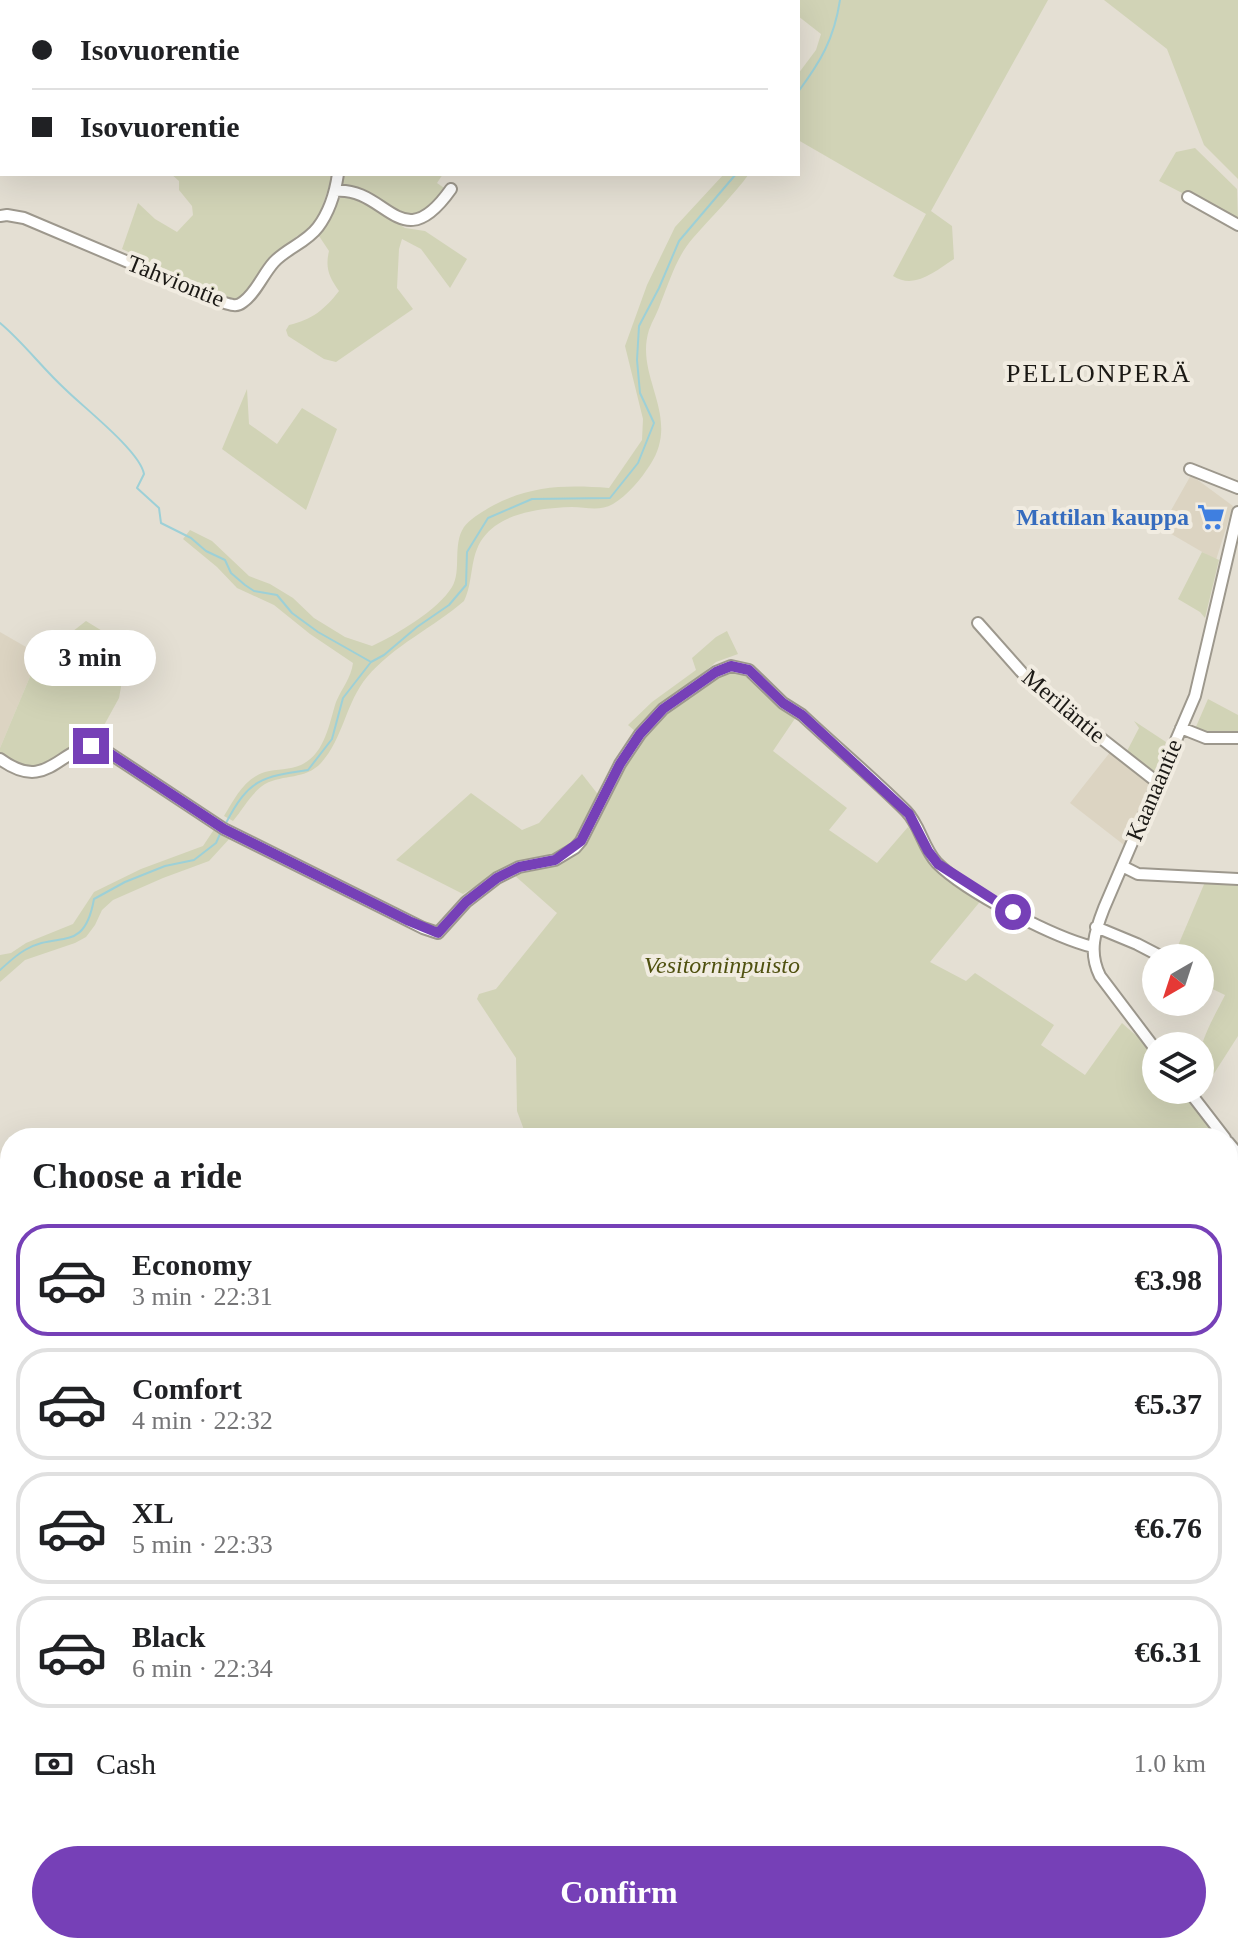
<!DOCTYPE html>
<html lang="en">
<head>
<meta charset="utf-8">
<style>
	:root { --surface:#fff; --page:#f6f6f6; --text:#202124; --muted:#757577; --line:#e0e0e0; --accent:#7640b7 }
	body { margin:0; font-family:Georgia,serif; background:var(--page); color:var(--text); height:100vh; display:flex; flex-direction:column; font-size:30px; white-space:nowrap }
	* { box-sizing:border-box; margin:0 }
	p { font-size:26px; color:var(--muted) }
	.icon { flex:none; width:44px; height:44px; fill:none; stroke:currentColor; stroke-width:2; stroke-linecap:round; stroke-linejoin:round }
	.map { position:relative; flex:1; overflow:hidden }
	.side { position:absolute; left:0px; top:1128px; width:1238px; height:826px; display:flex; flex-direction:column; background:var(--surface); border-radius:32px 32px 0 0; box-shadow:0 8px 32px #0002 }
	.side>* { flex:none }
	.guide { position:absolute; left:0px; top:0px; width:800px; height:176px; box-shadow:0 8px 32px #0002; display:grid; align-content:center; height:176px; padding:0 32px; background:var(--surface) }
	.needle { width:52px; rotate:219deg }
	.controls { position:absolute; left:1142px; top:944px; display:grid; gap:16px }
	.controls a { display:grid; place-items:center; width:72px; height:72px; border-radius:50%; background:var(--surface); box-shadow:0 8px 32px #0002; font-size:40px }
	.end { position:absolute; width:36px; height:36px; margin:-18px; border:10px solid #7640b7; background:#fff; box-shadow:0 0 0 4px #fff }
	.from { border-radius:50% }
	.bubble { position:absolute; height:56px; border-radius:28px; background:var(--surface); box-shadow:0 8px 32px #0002; font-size:26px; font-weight:800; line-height:56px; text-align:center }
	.guide b { display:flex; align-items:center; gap:28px; height:76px; font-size:30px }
	.guide b+b { border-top:2px solid var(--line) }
	.guide i { width:20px; height:20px; background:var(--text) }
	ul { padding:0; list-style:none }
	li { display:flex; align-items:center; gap:24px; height:112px; margin:0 16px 12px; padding:0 16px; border:4px solid var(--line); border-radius:32px }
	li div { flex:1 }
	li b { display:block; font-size:30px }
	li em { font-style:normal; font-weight:800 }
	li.active { border-color:var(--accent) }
	li>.icon { width:72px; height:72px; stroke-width:1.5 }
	h2 { padding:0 32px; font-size:36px; line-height:96px }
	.pay { display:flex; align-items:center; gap:20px; height:88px; padding:0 32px; font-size:30px }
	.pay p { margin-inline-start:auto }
	.action { display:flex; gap:16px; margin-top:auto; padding:16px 32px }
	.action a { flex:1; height:92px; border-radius:48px; background:var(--accent); color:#fff; font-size:32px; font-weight:800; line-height:92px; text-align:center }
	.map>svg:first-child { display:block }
	.built { fill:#dcd4c2 }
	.green { fill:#d1d3b6 }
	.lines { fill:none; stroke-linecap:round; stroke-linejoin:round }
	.stream { stroke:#9dd0d7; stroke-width:2 }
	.minor-casing { stroke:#9d988d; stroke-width:14 }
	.major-casing { stroke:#fff; stroke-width:16 }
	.minor { stroke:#fff; stroke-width:10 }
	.major { stroke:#f8dfce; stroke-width:12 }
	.rail { stroke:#68655e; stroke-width:2; stroke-dasharray:10 10; stroke-linecap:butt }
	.route { stroke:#7640b7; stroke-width:10 }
	.labels { text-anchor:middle; stroke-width:8; stroke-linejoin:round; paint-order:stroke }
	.street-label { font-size:24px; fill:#1b1915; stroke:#f1ece1 }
	.shop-label { font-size:24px; font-weight:bold; fill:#366cbe; stroke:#f1ece1; text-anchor:end }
	.park-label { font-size:24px; font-style:italic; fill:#505110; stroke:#f1ece1 }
	.neighbourhood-label { font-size:26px; letter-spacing:2px; fill:#1b1915; stroke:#f1ece1 }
</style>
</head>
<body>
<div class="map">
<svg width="1238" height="1953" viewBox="0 0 1238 1953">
	<rect width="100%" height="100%" fill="#e4dfd3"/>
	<!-- built -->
	<path class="built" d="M1191,475L1233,506L1216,560L1161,528Z
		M0,632L33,651L34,667L0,748Z
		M1111,751L1150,782L1124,845L1070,803Z
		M366,1944H447L445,1953H377Z"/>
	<!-- green -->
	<path class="green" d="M784,0H1048L931,211L952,226L954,259C935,271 915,290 893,276L926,214L798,140V74L816,50L821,34L798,16V2Z
		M1104,0H1238V179L1204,145L1167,49Z
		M1195,148L1237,189L1238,222L1159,181L1176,152Z
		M171,174H332V177L318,219L308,232L297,236L270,258L242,296L235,299L227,298L122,249L138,203L155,219L177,232L193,215L192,206L179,190V181Z
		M343,174H443L437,183L447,190L432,209L413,216C387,209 369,190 342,187Z
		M724,174H749C732,197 712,216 693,238C677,256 670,280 661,302C658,312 652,321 649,330C634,377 682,416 650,465C641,479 627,496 613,504C599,512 586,507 572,507C542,508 502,512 483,538C469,557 474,581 464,601C434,627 393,646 367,677C346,702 343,739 321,763C305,780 284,774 265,784C252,792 243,809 233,821L224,816C235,798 244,779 265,772C277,769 290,770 301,765C325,754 329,724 336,702C342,688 351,678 353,663L310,634L274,605L237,588L217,567L183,539L190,530L212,541L249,576L270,584L293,598L314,618L345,637L372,646C396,635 438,610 452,587C462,571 452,545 464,527C471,518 485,510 494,505C533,485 567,485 609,488L642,440L643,419L625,346L647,285L675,227Z
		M348,196L361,200L405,228L425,231L467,259L450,288L421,249L402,239L399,249L397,288L413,309L336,362L324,359L288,336L286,330L289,325C312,320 325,309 339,291C329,277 325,268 329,251L319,236L340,198Z
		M247,389L249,424L277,444L302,408L337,429L306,510L222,449Z
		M1202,552L1219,560L1205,618L1200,612L1178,599Z
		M86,621L117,640L121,687L119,698L97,738C71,742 50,774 22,766C15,764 7,758 0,754V748L34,667L33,651L54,635H68Z
		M727,631L738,654L716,662L635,731L628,725L652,702L696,670L692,658L716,637Z
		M732,671L744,673L796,717L773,751L847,808L829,830L877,863L908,827L931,860L983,898L930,962L966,981L975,973L1054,1025L1041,1045L1085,1075L1122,1023C1153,1051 1156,1047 1156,1090H1179L1219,1138H527L517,1111L516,1058L477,999L479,994L496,989L557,913L513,874C538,871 559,867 578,850L633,748L650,728L695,692L719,675Z
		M1208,699L1238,715V733L1209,735L1195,729Z
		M1134,721L1166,742L1154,774L1127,751L1139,728Z
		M582,774L600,797L576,842L560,853L495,874L463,894L396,860L471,793L522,830L539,823Z
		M215,828L231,837L209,861L163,878L113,900L102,910L95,925L86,937L75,943L25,960L0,982V955L11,953L26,943L73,924L94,892L141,869L203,846Z
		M1238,879V1036L1206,1086C1186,1060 1213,1020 1225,995L1200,983V958H1180L1177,948L1205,882Z
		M1228,1149L1238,1162V1336L1228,1343Z
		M10,1428V1700L0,1692V1435Z
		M10,1715V1819L0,1831V1720Z
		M4,1858L10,1867V1944H65L72,1953H0V1865Z
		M233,1944H336L341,1948L344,1944H366L377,1953H236Z"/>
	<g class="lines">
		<!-- stream -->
		<path class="stream" d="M794,0L795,2
			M798,92C821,61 834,39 840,0
			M0,323C24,343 42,368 65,389C83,407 140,451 144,474L137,488L159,508L161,523L191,538L206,551L225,560L231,573L245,585L254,591L277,595L292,613L318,632L371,662
			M226,823C249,779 261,777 308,770L332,739L343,698L371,662L384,655L417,627L449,605L466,585L467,552L488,518L532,499L610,498L638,463L654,423L640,393L637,360L639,326L659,288L679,241L736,174
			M0,970C8,963 16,955 25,950C58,930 84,955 94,899L125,882L165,866L194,860L216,843L220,834
			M1228,1727L1236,1750"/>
		<!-- minor casing -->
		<g class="minor-casing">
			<path id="minor" d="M456,2L458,0
				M335,191C387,186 401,260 451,189
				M1188,197L1238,225
				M0,216L7,215L24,218L225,303C232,305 237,307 243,302C256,293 263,274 274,262C287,248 306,243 318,227C330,211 335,194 338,174
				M1190,469L1238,488
				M978,623L1033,685L1157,782
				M1181,728L1206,738H1238
				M0,759C50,796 61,741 100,747L224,829L423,928L438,933L466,902L497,878L519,867L555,860L575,848L581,841L620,764L640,734L663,709L716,672L731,666L749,670L783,703L802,715C836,747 873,778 906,811C920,825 923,848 937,863C966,892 1053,937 1093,947
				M1122,866L1138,874L1238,879
				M1096,927L1137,944L1164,958
				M1156,1050L1100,976C1088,952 1095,931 1104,908L1195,696L1238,512
				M1188,1090L1225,1138
				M1228,1142L1238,1154
				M1228,1387L1238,1362
				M1228,1535L1238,1536
				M1228,1658L1238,1660
				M1228,1744L1238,1767
				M0,1847L10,1829
				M0,1847L10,1860
				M1228,1886L1238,1890
				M70,1944L77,1953
				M168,1944L177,1953
				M1130,1944L1138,1953
				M90,1953L98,1944
				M453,1953L455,1944
				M699,1953L700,1944
				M866,1953L867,1944"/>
		</g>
		<!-- major casing -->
		<g class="major-casing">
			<path id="major" d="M0,1322L10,1326
				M1228,1937L1238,1944"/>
		</g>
		<!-- minor -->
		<use href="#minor" class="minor"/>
		<!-- major -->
		<use href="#major" class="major"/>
		<!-- rail -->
		<path class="rail" d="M0,1283L10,1287
			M1228,1672L1238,1674"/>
	</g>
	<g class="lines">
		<!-- route -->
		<path class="route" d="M91,746L100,747L224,829L409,921L438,933L466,902L497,878L519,867L555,860L581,841L620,764L640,734L663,709L716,672L731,666L749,670L783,703L802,715L909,814L928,851L938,864L1013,912"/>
	</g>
	<!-- icons -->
	<defs>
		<g id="supermarket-bare" transform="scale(2.16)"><path d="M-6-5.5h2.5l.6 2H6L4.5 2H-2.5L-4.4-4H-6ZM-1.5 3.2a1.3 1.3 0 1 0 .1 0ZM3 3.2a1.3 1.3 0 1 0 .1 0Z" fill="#3f7fe0" stroke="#f1ece1" stroke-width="2.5" paint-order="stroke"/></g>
	</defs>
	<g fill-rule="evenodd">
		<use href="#supermarket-bare" x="1211" y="517"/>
	</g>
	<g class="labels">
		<!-- street labels -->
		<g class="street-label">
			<text transform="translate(176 281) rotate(22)" y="8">Tahviontie</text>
			<text transform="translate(1064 706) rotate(40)" y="8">Meriläntie</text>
			<text transform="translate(1154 790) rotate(-67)" y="8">Kaanaantie</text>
		</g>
		<!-- shop labels -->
		<g class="shop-label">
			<text x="1189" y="525">Mattilan kauppa</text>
		</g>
		<!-- park labels -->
		<g class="park-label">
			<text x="722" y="973">Vesitorninpuisto</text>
		</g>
		<!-- neighbourhood labels -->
		<g class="neighbourhood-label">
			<text x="1099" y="382">PELLONPERÄ</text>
		</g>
	</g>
</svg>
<div class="controls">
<a><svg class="needle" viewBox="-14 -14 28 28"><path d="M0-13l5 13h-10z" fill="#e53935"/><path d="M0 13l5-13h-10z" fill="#757577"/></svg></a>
<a><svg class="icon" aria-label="layers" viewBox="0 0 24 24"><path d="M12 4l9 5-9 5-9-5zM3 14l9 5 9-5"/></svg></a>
</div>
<i class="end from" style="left:1013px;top:912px"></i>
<i class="end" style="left:91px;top:746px"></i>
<div class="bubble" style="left:24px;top:630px;width:132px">3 min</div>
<div class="guide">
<b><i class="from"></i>Isovuorentie</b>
<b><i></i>Isovuorentie</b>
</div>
<section class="side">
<h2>Choose a ride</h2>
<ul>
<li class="active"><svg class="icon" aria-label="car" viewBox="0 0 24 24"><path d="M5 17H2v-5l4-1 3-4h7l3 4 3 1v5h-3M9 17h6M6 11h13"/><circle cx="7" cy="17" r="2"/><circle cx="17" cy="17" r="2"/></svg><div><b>Economy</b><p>3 min · 22:31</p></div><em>€3.98</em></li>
<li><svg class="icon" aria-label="car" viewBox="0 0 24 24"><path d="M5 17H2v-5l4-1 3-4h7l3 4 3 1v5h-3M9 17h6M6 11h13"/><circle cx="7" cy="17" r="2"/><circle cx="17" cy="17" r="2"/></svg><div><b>Comfort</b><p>4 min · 22:32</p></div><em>€5.37</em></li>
<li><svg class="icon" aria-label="car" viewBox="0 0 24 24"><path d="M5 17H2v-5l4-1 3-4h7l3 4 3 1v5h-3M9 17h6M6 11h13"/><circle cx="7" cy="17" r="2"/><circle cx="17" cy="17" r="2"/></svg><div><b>XL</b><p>5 min · 22:33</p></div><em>€6.76</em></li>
<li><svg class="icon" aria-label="car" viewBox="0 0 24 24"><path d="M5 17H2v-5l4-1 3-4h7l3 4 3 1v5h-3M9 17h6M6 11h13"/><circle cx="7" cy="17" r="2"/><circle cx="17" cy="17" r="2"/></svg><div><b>Black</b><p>6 min · 22:34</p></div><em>€6.31</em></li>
</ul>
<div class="pay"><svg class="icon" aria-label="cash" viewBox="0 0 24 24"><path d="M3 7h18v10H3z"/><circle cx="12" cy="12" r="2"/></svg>Cash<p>1.0 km</p></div>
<div class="action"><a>Confirm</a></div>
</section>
</div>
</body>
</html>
